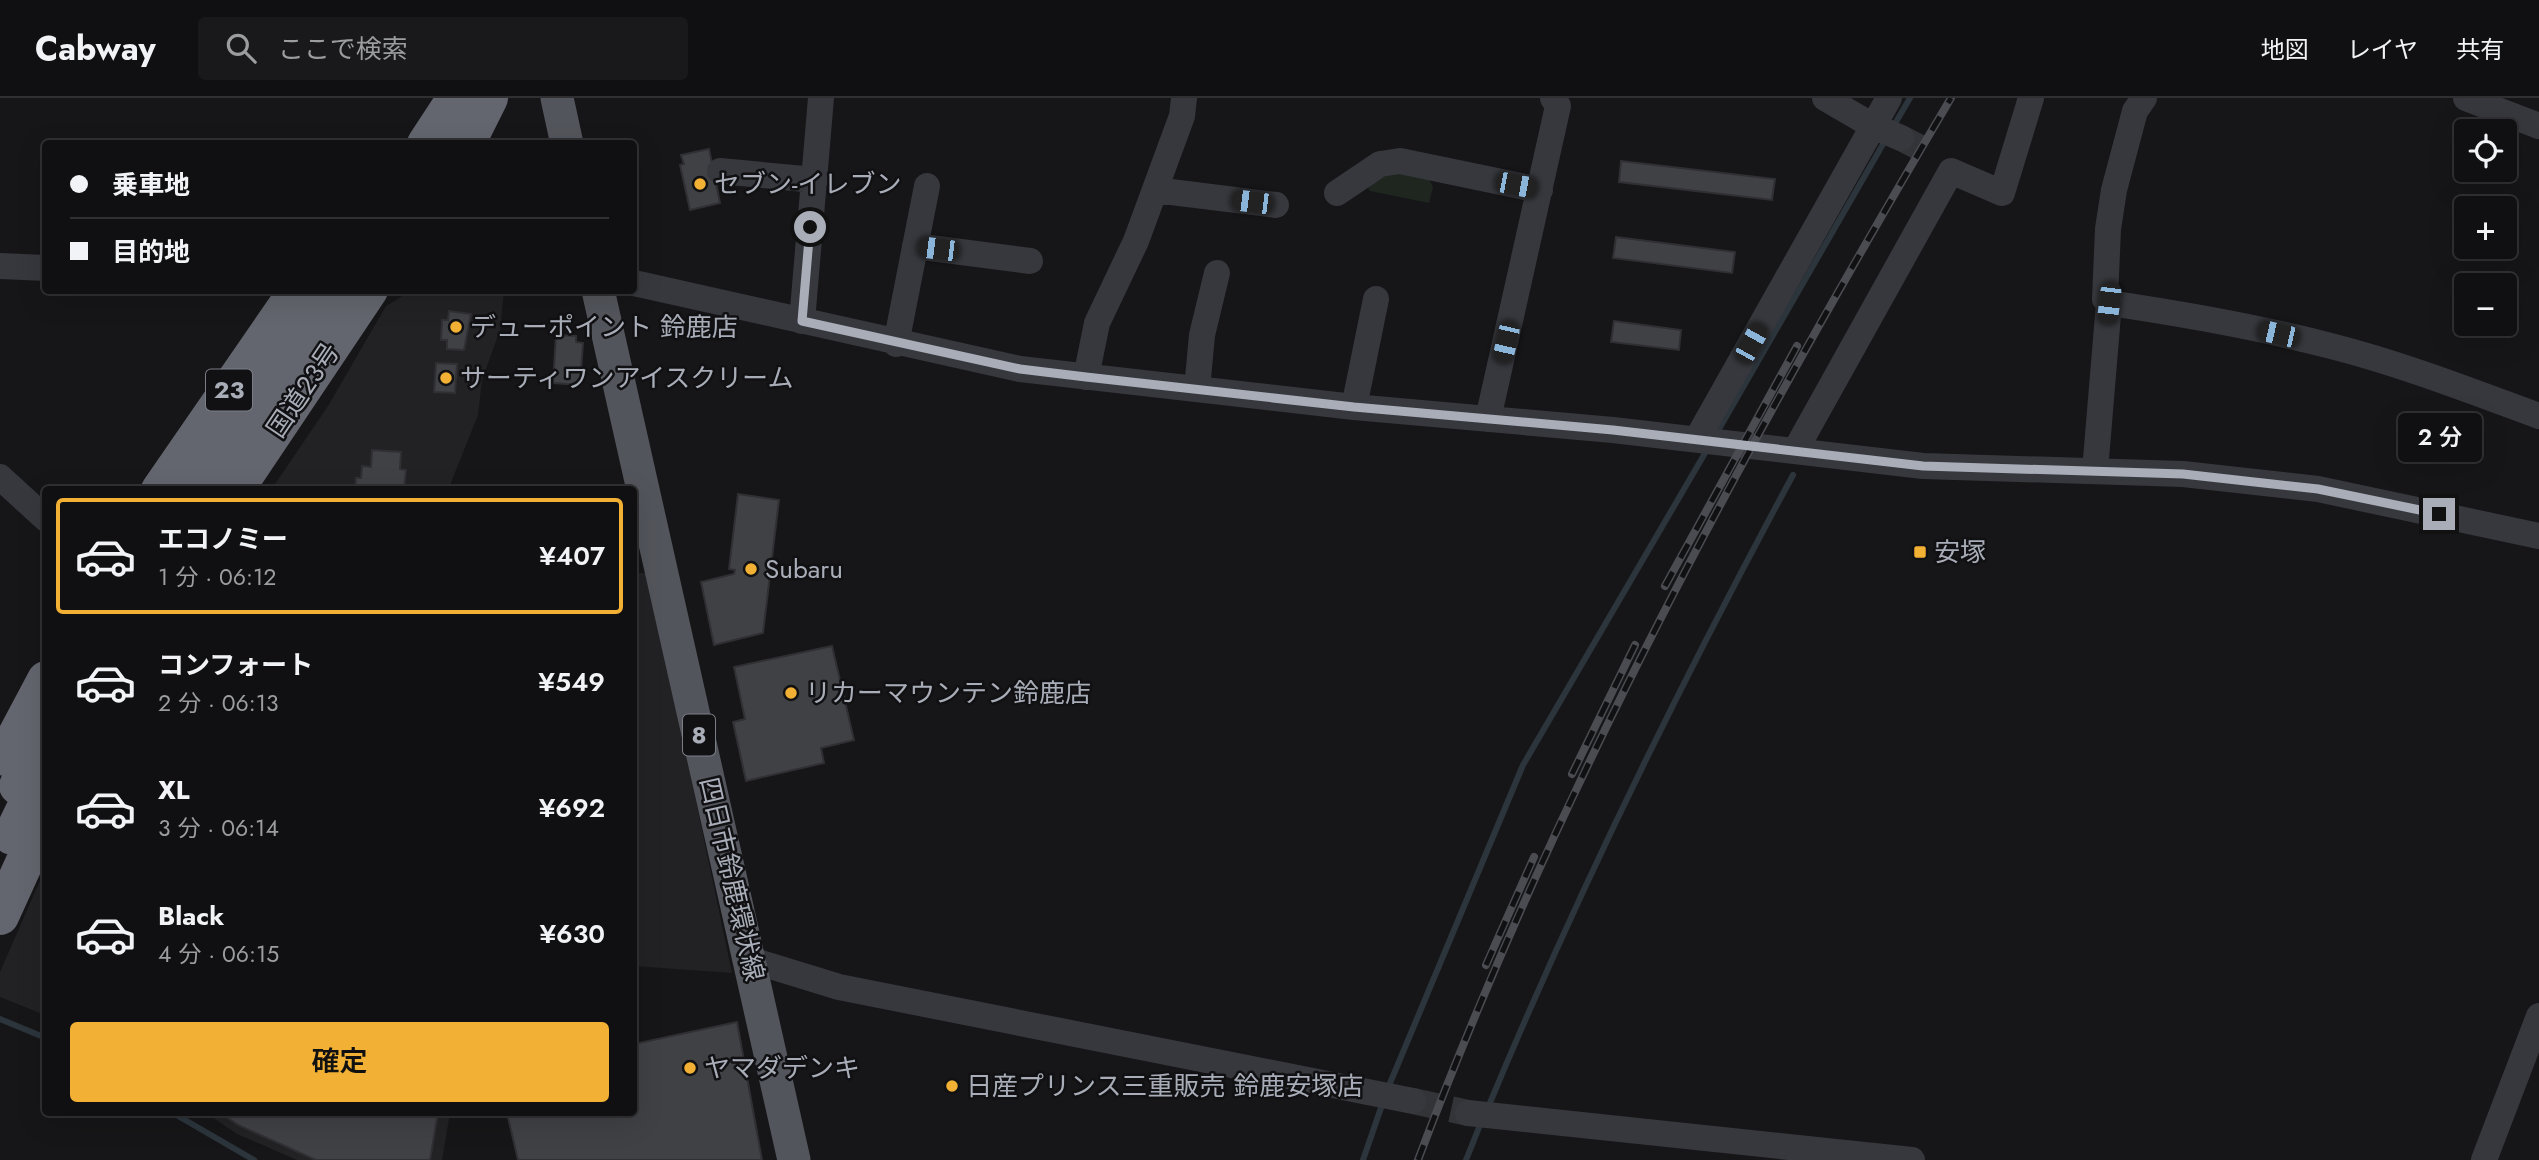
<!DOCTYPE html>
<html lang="ja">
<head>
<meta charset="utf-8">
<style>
	:root { --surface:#101012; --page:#19191b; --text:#f1f3f6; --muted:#9c9d9f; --line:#303032; --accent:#f2b134 }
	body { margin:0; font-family:Jost,"Noto Sans JP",sans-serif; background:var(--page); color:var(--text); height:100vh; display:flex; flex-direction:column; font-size:26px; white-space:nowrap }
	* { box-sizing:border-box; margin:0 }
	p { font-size:23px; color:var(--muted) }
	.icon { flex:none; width:38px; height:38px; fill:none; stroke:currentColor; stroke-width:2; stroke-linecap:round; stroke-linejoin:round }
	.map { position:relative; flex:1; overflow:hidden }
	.details { position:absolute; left:42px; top:388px; width:595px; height:630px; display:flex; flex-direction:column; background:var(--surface); border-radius:7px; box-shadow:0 7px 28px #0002,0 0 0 2px var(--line) }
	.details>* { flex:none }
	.hud { position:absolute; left:42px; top:42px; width:595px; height:154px; border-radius:7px; box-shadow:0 7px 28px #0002,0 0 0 2px var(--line); display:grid; align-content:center; height:154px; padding:0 28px; background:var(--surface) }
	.buttons { position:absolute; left:2454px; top:21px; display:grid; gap:14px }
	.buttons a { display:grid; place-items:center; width:63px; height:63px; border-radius:7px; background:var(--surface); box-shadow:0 7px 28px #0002,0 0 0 2px var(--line); font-size:35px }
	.end { position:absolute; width:32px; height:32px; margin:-16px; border:9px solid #a8adb8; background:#111; box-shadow:0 0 0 4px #111 }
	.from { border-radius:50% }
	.bubble { position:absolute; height:49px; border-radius:7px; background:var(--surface); box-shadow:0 7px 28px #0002,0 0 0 2px var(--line); font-size:23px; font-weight:600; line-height:49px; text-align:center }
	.car { position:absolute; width:21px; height:42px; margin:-21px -10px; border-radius:9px; box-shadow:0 0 5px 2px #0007; background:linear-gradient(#222 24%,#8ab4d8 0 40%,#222 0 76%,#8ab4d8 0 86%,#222 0) }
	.hud b { display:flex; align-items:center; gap:24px; height:66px; font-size:26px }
	.hud b+b { border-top:2px solid var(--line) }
	.hud i { width:18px; height:18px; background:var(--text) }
	ul { padding:12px 0 0; list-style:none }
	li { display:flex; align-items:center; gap:21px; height:116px; margin:0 14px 10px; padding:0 14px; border:4px solid transparent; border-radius:7px }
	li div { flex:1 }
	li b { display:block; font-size:26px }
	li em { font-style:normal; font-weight:600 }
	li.current { border-color:var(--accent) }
	li>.icon { width:63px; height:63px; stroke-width:1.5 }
	.button { display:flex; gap:14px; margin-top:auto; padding:14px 28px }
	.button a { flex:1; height:80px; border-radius:7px; background:var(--accent); color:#111; font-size:28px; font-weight:600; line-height:80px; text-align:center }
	header { display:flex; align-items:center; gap:42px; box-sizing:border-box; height:98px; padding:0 35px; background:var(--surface); border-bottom:2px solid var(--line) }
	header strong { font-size:33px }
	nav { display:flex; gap:38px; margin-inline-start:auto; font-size:24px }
	.search { width:490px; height:63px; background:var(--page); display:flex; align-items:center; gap:18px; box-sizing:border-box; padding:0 24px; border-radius:7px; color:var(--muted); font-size:26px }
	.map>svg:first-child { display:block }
	.built { fill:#222225 }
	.green { fill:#1e261f }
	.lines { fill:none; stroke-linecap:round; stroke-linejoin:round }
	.stream { stroke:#2c353c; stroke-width:6 }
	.building { fill:#404145; stroke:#303034; stroke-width:2 }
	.minor-tunnel { stroke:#333438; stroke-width:26; stroke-dasharray:26 13; stroke-linecap:butt }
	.minor { stroke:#37383d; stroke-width:26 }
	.major { stroke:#53555c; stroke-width:33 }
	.highway { stroke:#63666e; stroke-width:38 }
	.rail-casing { stroke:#4a4c52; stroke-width:8 }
	.rail { stroke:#111113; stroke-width:5; stroke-dasharray:16; stroke-linecap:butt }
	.route { stroke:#a8adb8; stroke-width:9 }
	.poi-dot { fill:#f2b134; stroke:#111113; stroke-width:2.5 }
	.labels { text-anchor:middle; stroke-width:5; stroke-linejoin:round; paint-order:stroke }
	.shield { fill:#111113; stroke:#7b7e86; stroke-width:2 }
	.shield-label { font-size:24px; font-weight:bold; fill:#a8adb8 }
	.poi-label { font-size:26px; fill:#a8adb8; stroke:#111113; text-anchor:start }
	.street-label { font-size:26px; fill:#a8adb8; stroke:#111113 }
</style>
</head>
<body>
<header>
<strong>Cabway</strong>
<div class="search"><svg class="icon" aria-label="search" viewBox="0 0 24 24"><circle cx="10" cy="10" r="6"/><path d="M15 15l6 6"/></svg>ここで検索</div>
<nav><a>地図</a><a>レイヤ</a><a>共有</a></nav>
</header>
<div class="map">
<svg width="2539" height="1062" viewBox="0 0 2539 1062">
	<rect width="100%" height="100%" fill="#161618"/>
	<!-- built -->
	<path class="built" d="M411,193H504L500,232L482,282L478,317L448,392H271L328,308L386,208Z
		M634,475H648L732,875L634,868Z
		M45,771V917L0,899V874Z
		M206,1015H450L442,1062H297L237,1036Z"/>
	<!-- green -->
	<path class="green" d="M1392,73L1428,79L1433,89L1429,105L1370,93L1365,84Z"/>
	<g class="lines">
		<!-- stream -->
		<path class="stream" d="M1893,29L1910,0
			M1715,338L1886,41
			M0,921L46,940
			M1388,990L1523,667L1708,350
			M1487,1012C1577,795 1681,584 1793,377
			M173,1015L254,1062
			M1363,1062L1383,1004
			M1466,1062L1482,1022"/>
	</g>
	<!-- building -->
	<path class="building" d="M709,51L720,105L690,112L680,67L684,66L681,57Z
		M1621,63L1775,81L1772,102L1619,84Z
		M1616,139L1735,154L1732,175L1613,160Z
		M449,213L471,216L464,252L447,251V242H441L442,222H448Z
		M1614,223L1681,232L1679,252L1611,244Z
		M556,237L576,238V244L583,245L580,287L553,285Z
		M436,265L457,266L455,295L434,294Z
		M372,352L401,354L400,371L406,372L404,392H355L356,380H361L362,368L371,369Z
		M738,396L779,402L763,535L714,547L701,484L734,476L735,472L729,471Z
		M832,548L854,642L821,650L824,665L746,683L733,624L745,621L734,569Z
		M737,924L762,1062H518L507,1015H634V946Z
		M221,1015H438L430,1062H316L238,1027Z"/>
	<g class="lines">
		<!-- minor-tunnel -->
		<path class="minor-tunnel" d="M1901,40L1934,57
			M1413,1003L1468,1015"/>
		<!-- minor -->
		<path class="minor" d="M1825,0L1873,28L1901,40
			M2466,0L2539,28
			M720,73L815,82
			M1155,92L1276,107
			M1337,95L1380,66L1400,63L1540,92
			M915,148L1030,163
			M0,168L46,170
			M634,185L1020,271L1354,309L1613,332L1923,368L2183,376L2318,391L2539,438
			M2109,205L2105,201L2108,131L2114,92L2135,13L2144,0
			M802,223L821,0
			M896,246L927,88
			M1086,279L1097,225L1136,143L1182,18L1184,0
			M1197,291L1202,237L1217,175
			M1354,309L1376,201
			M1488,321L1558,8L1553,0
			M1697,341L1889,0
			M1795,353L1951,73L2002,95L2031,0
			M2095,373L2109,205C2184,216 2258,229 2331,248C2402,266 2471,293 2539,318
			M0,379L46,421
			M751,862L839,889L1413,1003
			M1468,1015L1912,1062
			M2484,1062L2539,918"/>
		<!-- major -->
		<path class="major" d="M557,0L567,46
			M598,192L794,1062"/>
		<!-- highway -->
		<path class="highway" d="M426,46L456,0
			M466,46L489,0
			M160,392L298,192
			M195,392L328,192
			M235,392L369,192
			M5,659L46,582
			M18,688L46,635
			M12,738L46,668
			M0,818L46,717"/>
		<!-- rail casing -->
		<g class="rail-casing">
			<path id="rail" d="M1665,488L1797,248
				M1572,676L1635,547
				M1486,867L1534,759
				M1418,1062C1558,690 1749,341 1951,0"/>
		</g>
		<!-- rail -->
		<use href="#rail" class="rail"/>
	</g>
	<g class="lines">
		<!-- route -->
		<path class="route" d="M810,129L802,223L1020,271L1086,279L1354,309L1613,332L1923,368L2183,376L2318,391L2439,416"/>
	</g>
	<!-- markers -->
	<g class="poi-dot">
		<circle cx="700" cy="86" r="7"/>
		<circle cx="456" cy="229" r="7"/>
		<circle cx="446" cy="280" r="7"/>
		<rect x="1913" y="447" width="14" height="14" rx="3.5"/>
		<circle cx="751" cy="471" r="7"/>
		<circle cx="791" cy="595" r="7"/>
		<circle cx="690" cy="970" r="7"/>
		<circle cx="952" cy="988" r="7"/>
	</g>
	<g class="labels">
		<!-- shield labels -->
		<g class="shield">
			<rect x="206" y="271.5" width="46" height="41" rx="5"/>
			<rect x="683" y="616.5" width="32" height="41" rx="5"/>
		</g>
		<g class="shield-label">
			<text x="229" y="300">23</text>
			<text x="699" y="645">8</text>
		</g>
		<!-- poi labels -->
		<g class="poi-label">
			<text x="714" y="95">セブン-イレブン</text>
			<text x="470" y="238">デューポイント 鈴鹿店</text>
			<text x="460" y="289">サーティワンアイスクリーム</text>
			<text x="1934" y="463">安塚</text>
			<text x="765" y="480">Subaru</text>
			<text x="805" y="604">リカーマウンテン鈴鹿店</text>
			<text x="704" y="979">ヤマダデンキ</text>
			<text x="966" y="997">日産プリンス三重販売 鈴鹿安塚店</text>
		</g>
		<!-- street labels -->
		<g class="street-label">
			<text transform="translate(303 292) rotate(-56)" y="9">国道23号</text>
			<text transform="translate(732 781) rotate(77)" y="9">四日市鈴鹿環状線</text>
		</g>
	</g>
</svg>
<div class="buttons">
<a><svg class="icon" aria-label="locate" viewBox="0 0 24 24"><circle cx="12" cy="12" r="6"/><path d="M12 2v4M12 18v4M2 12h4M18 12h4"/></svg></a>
<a>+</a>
<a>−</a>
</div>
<i class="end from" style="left:810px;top:129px"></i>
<i class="end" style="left:2439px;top:416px"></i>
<div class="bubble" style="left:2398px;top:315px;width:84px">2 分</div>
<i class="car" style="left:1516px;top:87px;rotate:101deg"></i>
<i class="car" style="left:1252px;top:104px;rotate:277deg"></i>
<i class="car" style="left:938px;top:151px;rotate:277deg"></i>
<i class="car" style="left:2109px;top:205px;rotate:187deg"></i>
<i class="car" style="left:2278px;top:236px;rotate:283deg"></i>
<i class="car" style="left:1506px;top:244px;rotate:193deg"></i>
<i class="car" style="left:1751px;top:245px;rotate:29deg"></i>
<div class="hud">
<b><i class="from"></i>乗車地</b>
<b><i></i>目的地</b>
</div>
<section class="details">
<ul>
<li class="current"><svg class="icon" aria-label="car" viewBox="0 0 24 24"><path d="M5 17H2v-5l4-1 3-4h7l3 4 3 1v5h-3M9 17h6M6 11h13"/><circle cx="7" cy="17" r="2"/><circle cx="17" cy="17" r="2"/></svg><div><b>エコノミー</b><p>1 分 · 06:12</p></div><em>¥407</em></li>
<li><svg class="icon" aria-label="car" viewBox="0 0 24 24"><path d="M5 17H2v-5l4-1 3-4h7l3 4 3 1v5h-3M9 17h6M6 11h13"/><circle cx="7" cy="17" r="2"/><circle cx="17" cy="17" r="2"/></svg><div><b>コンフォート</b><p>2 分 · 06:13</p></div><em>¥549</em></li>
<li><svg class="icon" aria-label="car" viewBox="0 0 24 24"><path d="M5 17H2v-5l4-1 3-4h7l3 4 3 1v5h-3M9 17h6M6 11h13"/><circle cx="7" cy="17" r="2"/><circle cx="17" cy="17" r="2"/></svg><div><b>XL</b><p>3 分 · 06:14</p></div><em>¥692</em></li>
<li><svg class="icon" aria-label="car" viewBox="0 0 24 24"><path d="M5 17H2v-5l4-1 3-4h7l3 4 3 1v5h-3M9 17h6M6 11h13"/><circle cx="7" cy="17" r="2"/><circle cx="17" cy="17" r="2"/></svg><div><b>Black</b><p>4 分 · 06:15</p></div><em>¥630</em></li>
</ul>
<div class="button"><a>確定</a></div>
</section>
</div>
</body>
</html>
